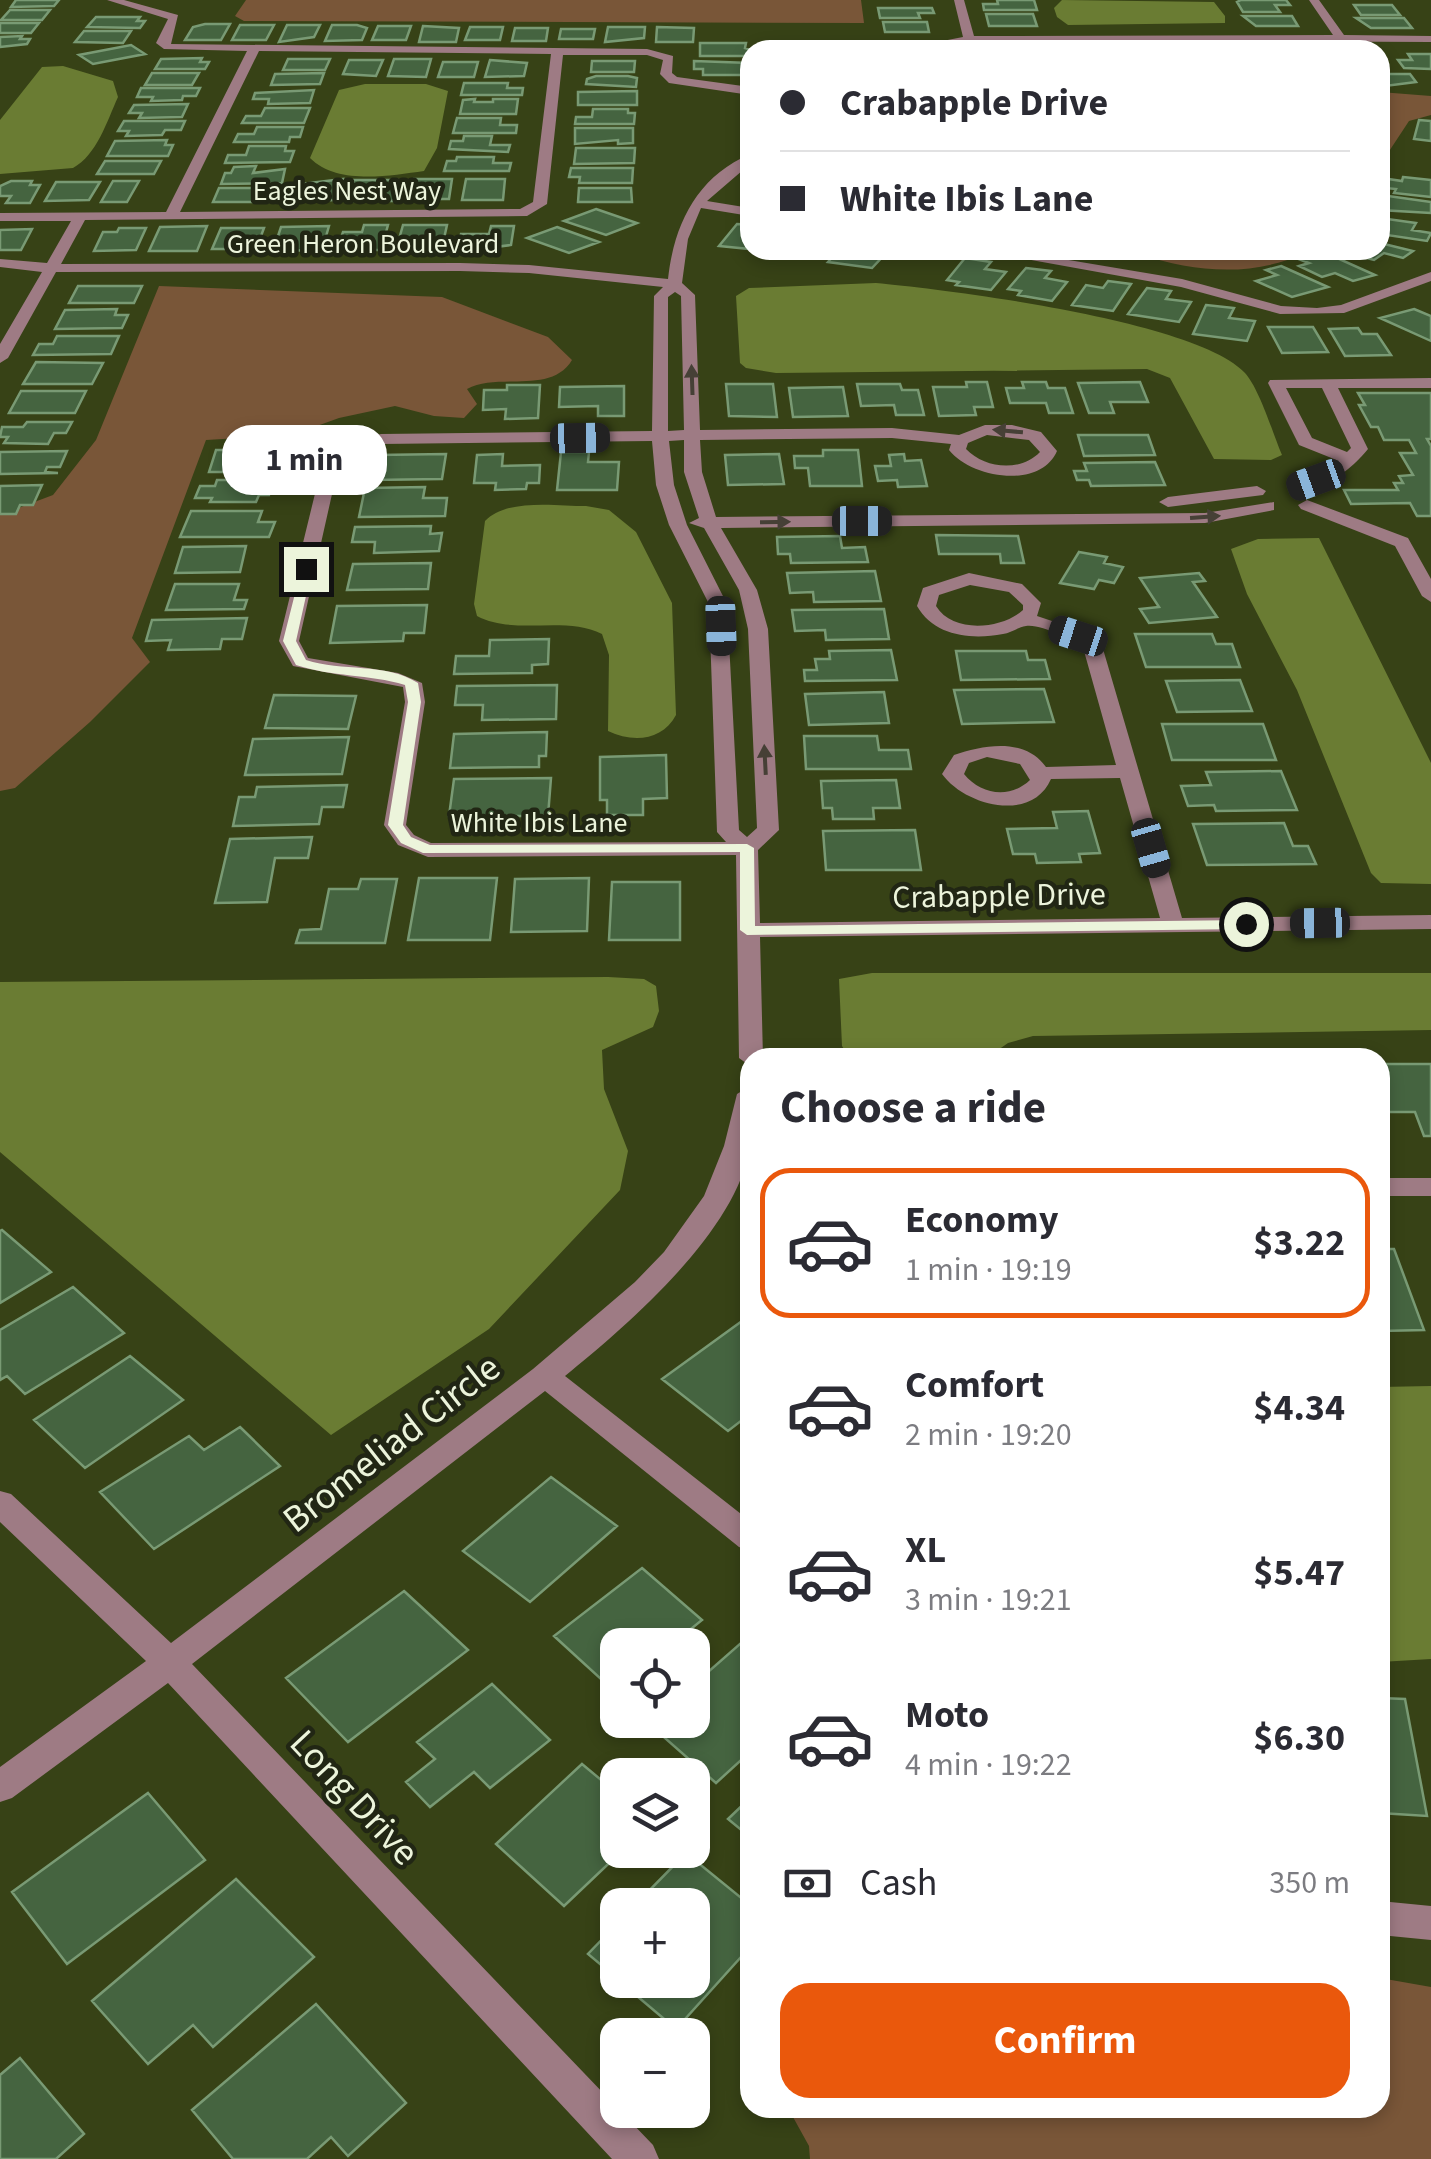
<!DOCTYPE html>
<html lang="en">
<head>
<meta charset="utf-8">
<style>
	:root { --surface:#fff; --page:#f7f7f7; --text:#2b2b33; --muted:#7c7c81; --line:#e1e1e2; --accent:#ea580c }
	body { margin:0; font-family:"Source Sans 3",sans-serif; background:var(--page); color:var(--text); height:100vh; display:flex; flex-direction:column; font-size:38px; white-space:nowrap }
	* { box-sizing:border-box; margin:0 }
	p { font-size:32px; color:var(--muted) }
	.icon { flex:none; width:55px; height:55px; fill:none; stroke:currentColor; stroke-width:2; stroke-linecap:round; stroke-linejoin:round }
	.map { position:relative; flex:1; overflow:hidden }
	.side { position:absolute; left:740px; top:1048px; width:650px; height:1070px; display:flex; flex-direction:column; background:var(--surface); border-radius:30px; box-shadow:0 5px 15px #0003 }
	.side>* { flex:none }
	.top-card { position:absolute; left:740px; top:40px; width:650px; height:220px; border-radius:30px; box-shadow:0 5px 15px #0003; display:grid; align-content:center; height:220px; padding:0 40px; background:var(--surface) }
	.buttons { position:absolute; left:600px; top:1628px; display:grid; gap:20px }
	.buttons a { display:grid; place-items:center; width:110px; height:110px; border-radius:20px; background:var(--surface); box-shadow:0 5px 15px #0003; font-size:50px }
	.end { position:absolute; width:45px; height:45px; margin:-22px; border:12px solid #ecf4db; background:#111; box-shadow:0 0 0 5px #111 }
	.from { border-radius:50% }
	.bubble { position:absolute; height:70px; border-radius:30px; background:var(--surface); box-shadow:0 5px 15px #0003; font-size:32px; font-weight:700; line-height:70px; text-align:center }
	.car { position:absolute; width:30px; height:60px; margin:-30px -15px; border-radius:12px; box-shadow:0 0 8px 2px #0007; background:linear-gradient(#222 24%,#8ab4d8 0 40%,#222 0 76%,#8ab4d8 0 86%,#222 0) }
	.top-card b { display:flex; align-items:center; gap:35px; height:95px; font-size:38px }
	.top-card b+b { border-top:2px solid var(--line) }
	.top-card i { width:25px; height:25px; background:var(--text) }
	ul { padding:0; list-style:none }
	li { display:flex; align-items:center; gap:30px; height:150px; margin:0 20px 15px; padding:0 20px; border:5px solid transparent; border-radius:30px }
	li div { flex:1 }
	li b { display:block; font-size:38px }
	li em { font-style:normal; font-weight:700 }
	li.on { border-color:var(--accent) }
	li>.icon { width:90px; height:90px; stroke-width:1.5 }
	h2 { padding:0 40px; font-size:45px; line-height:120px }
	.pay { display:flex; align-items:center; gap:25px; height:110px; padding:0 40px; font-size:38px }
	.pay p { margin-inline-start:auto }
	.action { display:flex; gap:20px; margin-top:auto; padding:20px 40px }
	.action a { flex:1; height:115px; border-radius:30px; background:var(--accent); color:#fff; font-size:40px; font-weight:700; line-height:115px; text-align:center }
	.map>svg:first-child { display:block }
	.green { fill:#795638 }
	.water { fill:#6a7c33 }
	.building { fill:#456440; stroke:#799a74; stroke-width:2.5 }
	.lines { fill:none; stroke-linecap:round; stroke-linejoin:round }
	.minor { fill:#9e7b84; fill-rule:evenodd }
	.oneway { fill:#464036 }
	.route { fill:#ecf4db }
	.labels { text-anchor:middle; stroke-width:9; stroke-linejoin:round; paint-order:stroke }
	.far-street-label { font-size:28px; fill:#ecf4db; stroke:#212614 }
	.street-label { font-size:32px; fill:#ecf4db; stroke:#212614 }
	.near-street-label { font-size:38px; fill:#ecf4db; stroke:#212614 }
</style>
</head>
<body>
<div class="map">
<svg width="1431" height="2159" viewBox="0 0 1431 2159">
	<rect width="100%" height="100%" fill="#374216"/>
	<!-- green -->
	<path class="green" d="M246,0H861L864,23L244,21L235,16Z
		M1380,92L1431,96V115L1409,121L1380,165Z
		M1127,250H1312C1250,280 1190,272 1127,250Z
		M159,286L442,297L548,337L572,360C551,395 499,372 467,389L477,404L464,418L434,416L395,406L339,418L292,435L206,440L132,638L150,662L90,722L15,788L0,791V515L53,495L96,440Z
		M1380,1978L1431,1987V2159H810L809,2146L788,2108H1380Z"/>
	<!-- water -->
	<path class="water" d="M1062,0L1214,2L1225,16V23L1068,25L1057,17L1054,8Z
		M63,66L113,81L118,97C107,121 97,155 73,168L0,174V120L42,67Z
		M365,84H426L448,91L437,148L424,171C388,176 337,185 310,158L339,90Z
		M876,283C952,290 1195,321 1244,372C1259,387 1273,434 1282,455L1271,460L1214,459L1170,378L1147,369L776,373L746,368L740,363L736,296L749,288Z
		M586,506L609,510L636,532L672,603L676,715C662,741 633,743 608,731L609,655L602,634C565,615 515,636 477,616L474,604L485,521C507,498 556,506 586,506Z
		M1319,538L1431,763V884L1381,883L1371,873L1297,690L1247,594L1231,549L1258,539Z
		M872,973H1431V1030L1033,1036L1008,1043L988,1057H849L842,1046L839,979Z
		M608,977L644,979L656,986L659,1011L653,1027L602,1050L604,1089L628,1151L620,1190L489,1329L331,1435L0,1152V982Z
		M1431,1386V1659L1380,1662V1387Z"/>
	<!-- building -->
	<path class="building" d="M16,0H59L54,6L11,7Z
		M997,0H1034L1037,10H984L983,4H998Z
		M1241,0H1286L1290,5H1275L1280,12H1243L1237,2Z
		M1354,5H1392L1400,15H1361Z
		M878,8H932L934,13H918L920,18H880Z
		M10,10H50L42,20H1Z
		M986,14H1033L1037,26H989Z
		M1243,16H1292L1298,26H1256Z
		M96,17H140L137,21H145L140,28L87,27Z
		M1356,18H1404L1412,28H1371Z
		M883,22H927L929,32H885Z
		M0,23H39L31,33H0Z
		M205,24H230L221,40H185L193,27Z
		M240,25H274L266,40H232Z
		M287,25H320L314,37L279,42Z
		M332,25H357L367,28L362,40L325,41Z
		M378,26H411L406,40H372Z
		M423,26L459,28L456,42H419Z
		M470,27H503L500,40H465Z
		M608,27H645L644,38L605,42Z
		M657,27L694,28L693,42H656Z
		M515,28H548L546,41H512Z
		M561,29H595L593,39H559Z
		M84,31H131L123,43L75,42Z
		M22,36L20,39H30L27,44L0,47V37Z
		M700,43H746L745,48L752,50L750,56H700Z
		M131,45L145,54L93,64L79,55Z
		M1408,54H1431V69L1404,68L1398,60H1412Z
		M202,58L200,62H209L205,69H155L161,59Z
		M288,59H330L325,70H283Z
		M394,59H431L426,77L388,76Z
		M349,60H383L376,76L343,74Z
		M490,60L527,63L524,76L485,77Z
		M592,61H635L634,72H591Z
		M694,61L750,63V75H703V69H694Z
		M443,62H478L474,77H438Z
		M1380,69L1386,74H1410L1416,82L1385,86L1380,82Z
		M152,73H199L192,85H145Z
		M324,73L320,84L271,85L275,74Z
		M596,76H628L637,78L636,87L586,84L587,79Z
		M464,83H508L507,88H523L522,95H461Z
		M141,88H200L196,96H183L182,100L151,101L153,97H137Z
		M314,90L310,103L268,104L269,99H253L255,93Z
		M637,91V105H578V92Z
		M475,99L474,102H493V99H518L516,114H460L463,100Z
		M188,104L182,117L139,118L142,113H129L134,105Z
		M265,108H310L304,123H242L246,116H261Z
		M593,109H628V113H635L634,124H575L576,117H592Z
		M457,118H501L500,125H517L516,133H453Z
		M1419,120L1431,121V141L1414,139Z
		M124,121H185L181,130H165L162,135L126,136L129,131H118Z
		M257,127H303L300,137H290L289,142H234L238,134H254Z
		M575,128H633V143L618,144V140L575,144Z
		M464,136H492L490,145H510L508,152L449,149L451,141H463Z
		M167,140L165,145H173L168,156H107L115,141Z
		M249,146H286L285,151H294L290,162L225,163L228,155H246Z
		M576,148H635L634,163L574,164Z
		M457,157H494L493,163H511L509,171H444L447,161H456Z
		M105,161H161L154,174H97Z
		M256,166L253,173L285,169L282,183L221,184L225,173H231L234,167Z
		M571,168H633L632,183H579L580,177H569Z
		M1403,177L1431,180V197L1394,193L1396,189L1385,188L1388,179L1402,181Z
		M343,179L337,200L297,201L302,184Z
		M414,179H452L449,199H409Z
		M466,179H505L503,200H462Z
		M354,180H397L393,201H349Z
		M11,181H32L30,185H40L30,203H6L11,196H0V186Z
		M113,181H139L127,202H101Z
		M56,182H100L89,200L45,201Z
		M219,188H279L274,202H213Z
		M579,188H631L632,202H578Z
		M1381,195L1431,202V213L1380,210Z
		M596,209L637,223L606,235L564,221Z
		M1380,218L1416,223L1412,230L1431,233L1427,241L1380,234Z
		M737,224L750,225V249L719,246Z
		M364,225H388L381,250H337L343,232H362Z
		M403,225H447L443,243H430L428,250H396Z
		M207,226L197,251H149L160,227Z
		M329,226L322,250L273,251L281,227Z
		M491,226H514L511,245L472,250L473,245H459L461,234H489Z
		M557,227L599,242L569,253L527,238Z
		M119,228H146L136,250L94,251L103,232H117Z
		M221,228H264L255,252H240L241,249H212Z
		M32,229L21,250H0V230Z
		M1380,243L1413,251L1403,258L1384,253L1374,260L1339,251L1380,250Z
		M773,250H823L817,256L803,254L798,258L769,254Z
		M839,250H889L872,268L828,262Z
		M1326,253L1375,275L1353,281L1335,273L1322,277L1299,266L1309,263L1301,260Z
		M965,258L991,262L985,269L1006,272L991,290L956,285L959,282L947,280Z
		M1281,266L1328,287L1292,297L1256,281L1277,275L1266,270Z
		M1026,268L1051,271L1045,278L1067,282L1052,301L1018,295L1021,291L1008,289Z
		M1108,281L1131,284L1113,311L1072,305L1086,285L1103,288Z
		M78,286H142L134,303H69Z
		M1147,288L1171,291L1166,299L1191,302L1179,322L1128,314Z
		M1206,305L1234,308L1229,318L1255,321L1247,341L1193,334Z
		M117,309L115,315H128L122,328L55,329L65,310Z
		M1414,309L1431,316V341L1380,318Z
		M1268,327H1313L1328,352L1282,353Z
		M1358,328L1362,334H1377L1391,355L1345,356L1329,329Z
		M57,336H119L111,354L33,355L39,344H53Z
		M36,362L103,363L92,384H23Z
		M966,382H987L993,407H974L976,415L939,416L933,387H967Z
		M1022,382H1046L1048,388H1065L1073,413H1049L1046,403H1010L1006,388H1024Z
		M1140,382L1148,402H1110L1114,413H1089L1078,383Z
		M726,384H773L777,417L729,416Z
		M857,384H900L902,390H918L924,415H896L894,405L861,406Z
		M507,385H540L538,418L505,419L506,409L483,410L484,390H507Z
		M624,386V416H598V406L559,407L560,387Z
		M843,387L848,416L793,417L789,388Z
		M21,391H86L75,413H9Z
		M1358,393H1431V439H1427L1431,446V516H1417L1410,503L1351,504L1344,490H1398L1394,483H1403L1399,476L1413,475L1400,453H1416L1409,440H1384L1378,427H1371L1359,405H1365Z
		M27,422H72L66,433H54L48,444L4,443L8,437H0L2,427H23Z
		M1078,435H1148L1155,455L1084,456Z
		M216,450H269L267,457H287L283,472H209Z
		M823,450H858L862,486H810L808,468H795L794,456H823Z
		M67,451L60,467H47L45,472L58,473L0,474V452Z
		M561,452H589L588,462H619L617,490H557Z
		M446,454L442,479L371,480L377,455Z
		M503,454L502,466L540,465L539,483H527L526,489L495,490L496,483H474L477,455Z
		M779,454L784,484L728,485L725,455Z
		M904,454L905,461L921,460L927,486L898,487L897,480L878,481L875,466H891L889,455Z
		M1155,462L1165,485L1091,486L1089,480H1077L1074,471H1087L1084,463Z
		M217,480H251L249,486H272L269,495H259L256,502H210L212,498H195L200,486H215Z
		M42,485L33,505H20L16,514H0V486Z
		M425,487L423,498H447L445,516L359,517L365,488Z
		M191,511H262L258,522H275L269,537H180Z
		M431,526L430,534L442,533L439,551L374,553L375,542H352L355,527Z
		M936,535L1018,536L1024,563H1001L1000,554H939Z
		M840,536L842,548L865,547L868,562L791,563L790,554H778L777,537Z
		M246,546L240,572L175,573L183,547Z
		M1079,552L1107,557L1104,563L1123,567L1114,583L1099,580L1094,589L1060,583Z
		M431,563L428,589L347,590L353,564Z
		M875,571L881,601L814,602L813,592L790,593L787,573Z
		M1199,573L1205,581L1193,582L1217,617L1149,623L1140,609L1159,607L1140,578Z
		M175,584H239L234,600H247L244,609L166,610Z
		M427,605L424,633H404L403,641L330,643L337,606Z
		M884,609L889,639L826,640L825,630L795,631L792,610Z
		M247,618L242,639H222L220,649L168,650L171,640L146,641L152,620Z
		M1135,634H1212L1216,644H1232L1240,667H1146Z
		M549,639L548,664L532,665V673L454,674L456,656H489L490,640Z
		M891,650L897,680L805,681L804,670H817L815,659H830L829,651Z
		M956,651H1026L1028,660H1045L1050,679L961,680Z
		M1240,680L1252,711L1177,712L1166,681Z
		M557,685L556,719L482,720L483,705H455L457,686Z
		M1044,689L1054,722L962,724L954,690Z
		M884,692L889,723L809,725L805,694Z
		M274,695L356,696L348,729L265,728Z
		M1162,724H1263L1276,760H1172Z
		M547,732L546,756H539V767L450,768L454,734Z
		M804,736H877L879,750H908L911,769H806Z
		M349,737L342,774L245,775L253,739Z
		M666,755L667,798L643,799V815H607V800H600V757Z
		M1281,771L1297,810L1216,811L1214,805L1188,806L1181,786L1211,785L1206,772Z
		M551,778L548,816H449L454,779Z
		M896,780L900,808H873L874,819H833L832,808H823L821,781Z
		M347,785L343,807H322L319,824L233,826L239,797H255L257,787Z
		M1088,811L1100,853L1079,854L1081,862L1037,863L1035,854H1013L1007,829L1057,828L1053,812Z
		M1284,823L1293,846H1308L1316,864L1207,865L1193,824Z
		M915,830L921,870H826L823,831Z
		M312,837L308,858H275L267,902L215,903L230,839Z
		M419,878H497L490,940H408Z
		M589,878L587,931L511,932L515,879Z
		M361,879H397L385,943H296L300,930L321,929L329,889H358Z
		M612,882H680V940H609Z
		M1380,1064H1431V1136H1424L1415,1112H1380Z
		M2,1230L51,1272L0,1303V1231Z
		M1380,1249H1394L1424,1330L1380,1331Z
		M73,1287L124,1333L25,1394L7,1376L0,1380V1330Z
		M749,1316L750,1414L728,1431L662,1379Z
		M130,1356L183,1400L85,1468L34,1420Z
		M240,1427L280,1466L154,1549L100,1492L189,1436L204,1450Z
		M551,1477L617,1526L530,1602L463,1551Z
		M642,1568L702,1620L671,1645H618V1688L614,1691L554,1636Z
		M404,1591L468,1650L348,1742L286,1678Z
		M741,1643L750,1650V1752L716,1783L649,1724L653,1720H692V1686Z
		M492,1684L550,1740L490,1788L474,1772L430,1807L406,1782L435,1759L417,1742Z
		M1380,1698L1405,1699L1427,1816L1380,1813Z
		M582,1764L618,1794V1850H623L564,1906L496,1844Z
		M148,1793L205,1860L67,1964L12,1892Z
		M750,1798V1837L728,1819Z
		M686,1853L750,1905V1947L676,2029L618,1980H692V1905H635Z
		M236,1879L314,1957L213,2047L193,2025L148,2064L92,2001Z
		M618,1923V1979L588,1954Z
		M316,2004L406,2103L348,2156L331,2137L307,2159H233L192,2110Z
		M20,2058L84,2134L56,2159H0V2075Z"/>
	<g class="lines">
		<!-- minor -->
		<path class="minor" d="M107,0H124L178,15L171,44L647,49L673,56L672,73L677,77L750,87V95L669,83L660,74L663,60L647,55H563L547,204L527,216L85,220L61,264L460,263L529,265L668,279C674,224 697,177 750,154V164L707,201L750,208V216L701,208L688,239L682,283L695,295L700,430L892,428L959,435L985,425H1012L1041,432L1057,451C1040,490 971,478 949,450L951,444L892,438L700,440L702,472L716,517L1205,513L1274,502V510L1205,523L721,528L757,590L768,629L779,830L758,850L760,923L1160,918L1120,778L1051,779C1032,823 965,806 942,774L954,755C984,745 1024,737 1046,767L1116,765L1084,651C1071,640 1043,624 1026,626C1018,627 1011,633 1003,634C971,640 934,636 917,606L923,588L969,573L1022,584L1041,603L1037,616L1085,632L1103,649L1182,918L1431,915V929L760,937L763,1058H750V1066L739,1058L736,855L428,857L398,845L384,825L405,702L403,687L293,666L279,641L323,461L348,442L381,434L652,431L654,296L663,287L529,273L460,271L56,272L8,358L0,363V344L42,272L0,267V259L47,263L71,221H0V213L166,212L247,51L164,49L156,43L168,19ZM259,51L551,54L533,202L520,209L180,212ZM675,292L681,296L684,430L668,431V297ZM987,435L1029,440L1040,452C1021,472 985,469 966,449L968,443ZM684,440V472L699,518L689,523L704,528L739,590L748,629L757,828L747,837L739,830L727,604L687,525L674,485L669,441ZM652,441L656,485L669,525L709,604L717,832L726,842L431,843L414,835L406,825L425,702L422,683L398,673L308,658L299,641L339,463L360,450L381,444ZM970,585L1009,592L1023,605V610C1002,629 953,634 936,606L939,595ZM987,757L1020,764L1030,780C1010,799 981,795 964,774L969,763Z
			M954,0H964L974,36L1333,35L1309,0H1319L1344,35L1431,36V42L1030,40L896,50L963,37Z
			M976,250H1009L1182,279L1281,306L1317,308L1341,305L1431,272V281L1344,313L1280,314L1181,287Z
			M1431,378V388H1338L1368,449C1351,470 1321,494 1290,491V483L1330,469L1339,461L1299,445L1268,383L1270,380ZM1286,388H1322L1351,448L1347,452L1312,438Z
			M1257,486L1266,491L1263,495L1168,507L1159,502L1168,497Z
			M1307,500L1408,538L1431,579V602L1422,596L1395,546L1301,509L1298,505Z
			M750,1086C750,1105 753,1128 750,1147C737,1231 628,1325 565,1376L750,1521V1551L739,1547L545,1391L192,1664L653,2145L659,2159H612L168,1683L12,1798L0,1802V1767L146,1661L0,1522V1491L11,1494L171,1643L533,1369L635,1282L664,1252L704,1196L724,1146L737,1094Z
			M1380,1178H1431V1196H1380Z
			M1380,1901L1431,1906V1940L1380,1935Z"/>
	</g>
	<!-- one-way arrows -->
	<defs><path id="oneway-solid" d="M-6-.8H1V-3.2L6.5 0L1 3.2V.8H-6Z" transform="scale(2.5)"/></defs>
	<g class="oneway">
		<use href="#oneway-solid" transform="translate(692 380) rotate(-92)"/>
		<use href="#oneway-solid" transform="translate(1008 431) rotate(-175)"/>
		<use href="#oneway-solid" transform="translate(1205 517) rotate(-4)"/>
		<use href="#oneway-solid" transform="translate(775 522) rotate(-1)"/>
		<use href="#oneway-solid" transform="translate(765 760) rotate(-93)"/>
	</g>
	<!-- route -->
	<path class="route" d="M302,566L312,569L296,641L306,660C342,672 385,662 418,683L421,702L403,825L411,837L430,845L747,844L754,848L755,926L1246,920L1254,924L1246,929L747,935L740,930V852L423,853L401,843L388,825L408,702L405,685C369,674 332,677 296,665L283,641Z"/>
	<g class="labels">
		<!-- far-street labels -->
		<g class="far-street-label">
			<text x="347" y="200">Eagles Nest Way</text>
			<text x="363" y="253">Green Heron Boulevard</text>
			<text x="539" y="832">White Ibis Lane</text>
		</g>
		<!-- street labels -->
		<g class="street-label">
			<text transform="translate(999 895) rotate(-1)" y="11">Crabapple Drive</text>
		</g>
		<!-- near-street labels -->
		<g class="near-street-label">
			<text transform="translate(391 1443) rotate(-38)" y="13">Bromeliad Circle</text>
			<text transform="translate(355 1797) rotate(47)" y="13">Long Drive</text>
		</g>
	</g>
</svg>
<div class="buttons">
<a><svg class="icon" aria-label="locate" viewBox="0 0 24 24"><circle cx="12" cy="12" r="6"/><path d="M12 2v4M12 18v4M2 12h4M18 12h4"/></svg></a>
<a><svg class="icon" aria-label="layers" viewBox="0 0 24 24"><path d="M12 4l9 5-9 5-9-5zM3 14l9 5 9-5"/></svg></a>
<a>+</a>
<a>−</a>
</div>
<i class="end from" style="left:1246px;top:924px"></i>
<i class="end" style="left:306px;top:569px"></i>
<div class="bubble" style="left:222px;top:425px;width:165px">1 min</div>
<i class="car" style="left:580px;top:438px;rotate:89deg"></i>
<i class="car" style="left:1316px;top:480px;rotate:250deg"></i>
<i class="car" style="left:862px;top:521px;rotate:90deg"></i>
<i class="car" style="left:721px;top:626px;rotate:178deg"></i>
<i class="car" style="left:1078px;top:636px;rotate:288deg"></i>
<i class="car" style="left:1151px;top:848px;rotate:164deg"></i>
<i class="car" style="left:1320px;top:923px;rotate:269deg"></i>
<div class="top-card">
<b><i class="from"></i>Crabapple Drive</b>
<b><i></i>White Ibis Lane</b>
</div>
<section class="side">
<h2>Choose a ride</h2>
<ul>
<li class="on"><svg class="icon" aria-label="car" viewBox="0 0 24 24"><path d="M5 17H2v-5l4-1 3-4h7l3 4 3 1v5h-3M9 17h6M6 11h13"/><circle cx="7" cy="17" r="2"/><circle cx="17" cy="17" r="2"/></svg><div><b>Economy</b><p>1 min · 19:19</p></div><em>$3.22</em></li>
<li><svg class="icon" aria-label="car" viewBox="0 0 24 24"><path d="M5 17H2v-5l4-1 3-4h7l3 4 3 1v5h-3M9 17h6M6 11h13"/><circle cx="7" cy="17" r="2"/><circle cx="17" cy="17" r="2"/></svg><div><b>Comfort</b><p>2 min · 19:20</p></div><em>$4.34</em></li>
<li><svg class="icon" aria-label="car" viewBox="0 0 24 24"><path d="M5 17H2v-5l4-1 3-4h7l3 4 3 1v5h-3M9 17h6M6 11h13"/><circle cx="7" cy="17" r="2"/><circle cx="17" cy="17" r="2"/></svg><div><b>XL</b><p>3 min · 19:21</p></div><em>$5.47</em></li>
<li><svg class="icon" aria-label="car" viewBox="0 0 24 24"><path d="M5 17H2v-5l4-1 3-4h7l3 4 3 1v5h-3M9 17h6M6 11h13"/><circle cx="7" cy="17" r="2"/><circle cx="17" cy="17" r="2"/></svg><div><b>Moto</b><p>4 min · 19:22</p></div><em>$6.30</em></li>
</ul>
<div class="pay"><svg class="icon" aria-label="cash" viewBox="0 0 24 24"><path d="M3 7h18v10H3z"/><circle cx="12" cy="12" r="2"/></svg>Cash<p>350 m</p></div>
<div class="action"><a>Confirm</a></div>
</section>
</div>
</body>
</html>
